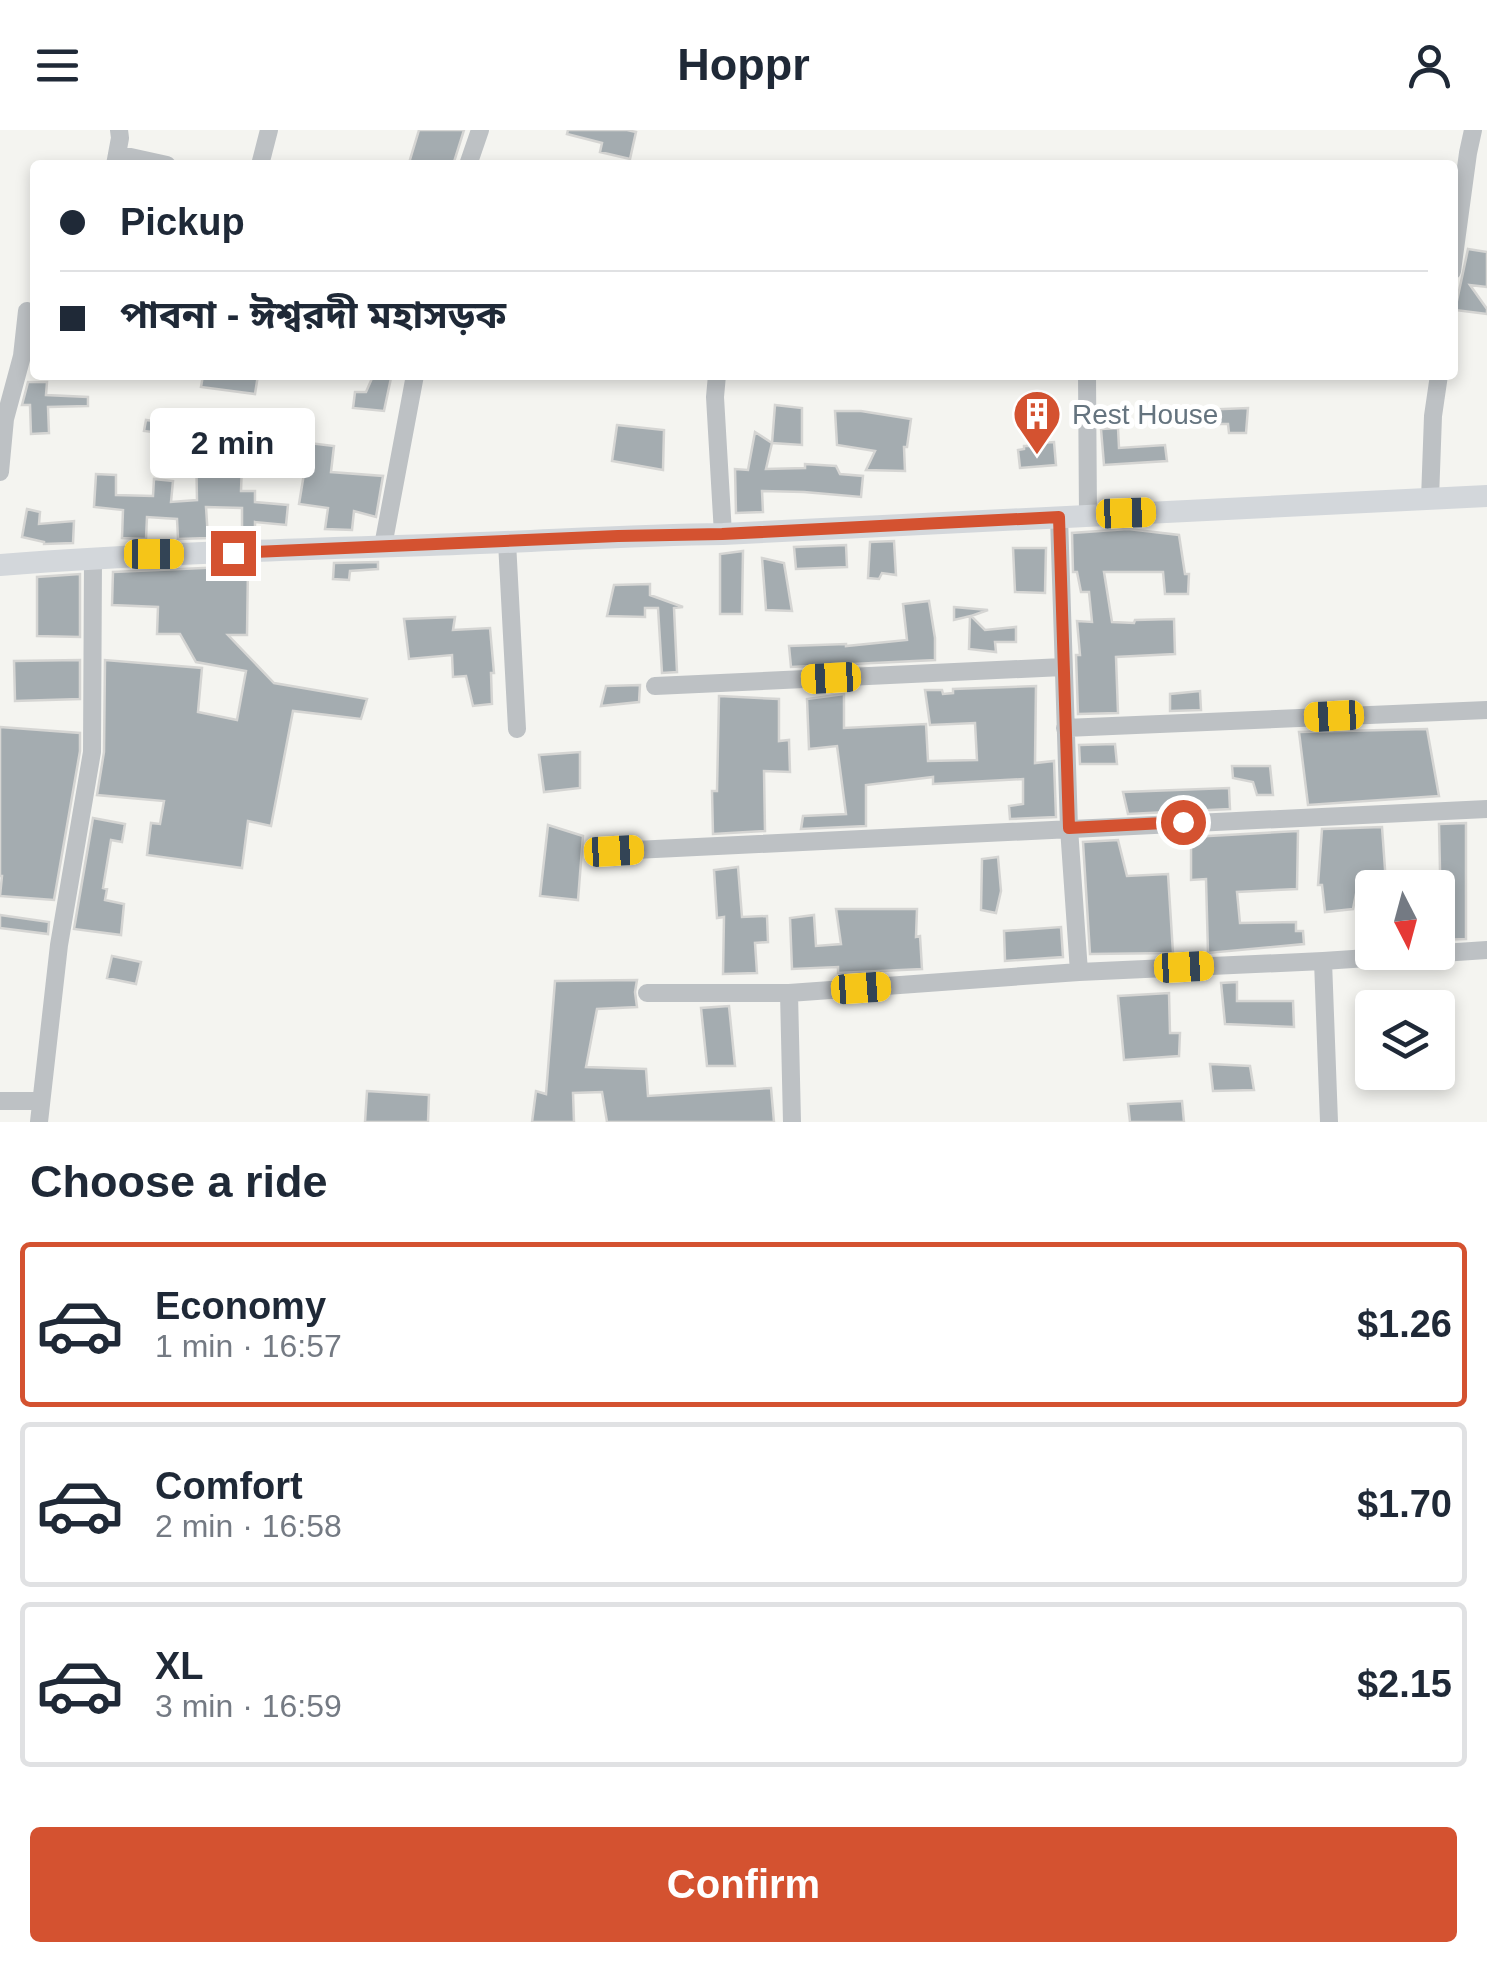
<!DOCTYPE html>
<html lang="en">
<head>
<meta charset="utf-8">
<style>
	:root { --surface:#fff; --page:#f2f2f3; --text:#1f2937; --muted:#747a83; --line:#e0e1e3; --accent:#d45230 }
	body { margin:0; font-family:Helvetica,"Noto Sans Bengali",sans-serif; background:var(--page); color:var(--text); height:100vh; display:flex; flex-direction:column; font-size:38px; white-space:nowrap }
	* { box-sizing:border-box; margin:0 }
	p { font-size:32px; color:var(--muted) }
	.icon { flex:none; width:55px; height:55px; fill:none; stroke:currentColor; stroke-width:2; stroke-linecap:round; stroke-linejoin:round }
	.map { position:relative; height:992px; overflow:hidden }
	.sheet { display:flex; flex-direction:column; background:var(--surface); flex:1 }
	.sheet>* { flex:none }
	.top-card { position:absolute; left:30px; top:30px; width:1428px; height:220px; border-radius:10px; box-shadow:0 5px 15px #0003; display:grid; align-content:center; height:220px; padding:0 30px; background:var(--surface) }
	.needle { width:65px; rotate:174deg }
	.fabs { position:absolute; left:1355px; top:740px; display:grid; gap:20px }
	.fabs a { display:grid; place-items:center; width:100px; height:100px; border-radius:10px; background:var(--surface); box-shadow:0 5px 15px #0003; font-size:50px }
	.end { position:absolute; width:45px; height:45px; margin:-22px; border:12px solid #d45230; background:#fff; box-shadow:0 0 0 5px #fff }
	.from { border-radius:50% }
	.bubble { position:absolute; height:70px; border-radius:10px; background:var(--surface); box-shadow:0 5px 15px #0003; font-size:32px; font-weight:700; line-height:70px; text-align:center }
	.car { position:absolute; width:30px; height:60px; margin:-30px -15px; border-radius:12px; box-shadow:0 0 8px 2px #0007; background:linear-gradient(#f5c518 24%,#345 0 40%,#f5c518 0 76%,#345 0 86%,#f5c518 0) }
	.top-card b { display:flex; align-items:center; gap:35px; height:95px; font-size:38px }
	.top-card b+b { border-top:2px solid var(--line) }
	.top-card i { width:25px; height:25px; background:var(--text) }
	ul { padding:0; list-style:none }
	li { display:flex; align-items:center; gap:30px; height:165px; margin:0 20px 15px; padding:0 10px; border:5px solid var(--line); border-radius:10px }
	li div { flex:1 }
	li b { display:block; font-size:38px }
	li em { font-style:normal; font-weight:700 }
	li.on { border-color:var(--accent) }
	li>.icon { width:90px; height:90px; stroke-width:1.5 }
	h2 { padding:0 30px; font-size:45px; line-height:120px }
	.action { display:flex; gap:20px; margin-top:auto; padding:20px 30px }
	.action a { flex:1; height:115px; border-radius:10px; background:var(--accent); color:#fff; font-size:40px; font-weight:700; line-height:115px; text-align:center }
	header { display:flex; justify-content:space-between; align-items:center; height:130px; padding:0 30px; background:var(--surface); font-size:45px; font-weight:700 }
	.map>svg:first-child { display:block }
	.building { fill:#a4acb0; stroke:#d5d5d3; stroke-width:2.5 }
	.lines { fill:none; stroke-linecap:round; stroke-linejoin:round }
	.minor { stroke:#bdc1c4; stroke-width:18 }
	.major { stroke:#d3d7db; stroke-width:22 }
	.route { stroke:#d45230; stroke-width:12 }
	.labels { text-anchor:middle; stroke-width:10; stroke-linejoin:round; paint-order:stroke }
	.poi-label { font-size:28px; fill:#65747f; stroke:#fff; text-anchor:start }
</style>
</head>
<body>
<header><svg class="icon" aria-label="menu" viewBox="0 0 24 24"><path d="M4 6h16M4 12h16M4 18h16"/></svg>Hoppr<svg class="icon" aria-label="person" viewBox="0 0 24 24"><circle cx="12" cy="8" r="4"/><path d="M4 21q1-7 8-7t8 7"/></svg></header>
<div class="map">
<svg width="1487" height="992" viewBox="0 0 1487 992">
	<rect width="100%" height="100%" fill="#f4f4f0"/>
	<!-- building -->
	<path class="building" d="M419,0H464L453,35H415L409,33Z
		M568,0H627L636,2L630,29L600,22L602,13L567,4Z
		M1468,119L1487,122V157L1470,155L1487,179V184L1455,180Z
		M203,245H258L255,264L201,257Z
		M373,246L391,248L384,281L353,278L355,262H366Z
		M28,252H47L46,265L88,267V276L48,277L49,303L31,304L30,275H22Z
		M775,275L802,278V315L772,313Z
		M1248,278L1246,303H1229L1228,294H1201L1199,280Z
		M835,281H861L911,289L907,317H904L905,341L866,340L875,321L837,315Z
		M146,290L180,294V290L212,297L206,335H242L241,361H255V372L288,375L286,395L255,392V403H242V378L206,377L208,408L178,409L177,389L147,387L146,409L122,408L123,380L94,377L96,344L116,345V365L153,366L154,349L173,351L171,372L197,370L196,317L177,314L178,305L144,301Z
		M617,295L664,300L663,340L612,331Z
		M1118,298L1119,318L1165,315L1167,331L1104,335L1101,299Z
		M755,302L772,313L766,339L805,338V334L836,336L840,344L863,346L861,367L804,362L762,361L763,382L736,383L735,339L748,340Z
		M1054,312L1056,335L1020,338L1018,320L1024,319V316H1028V314Z
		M309,313L334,316L331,342L383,346L376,387L354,381L352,400L325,399L328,378L299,374Z
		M27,379L40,382L39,394L74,391L73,413L44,414V412L22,407Z
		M1128,399L1179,405L1185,444H1189L1188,464H1165L1163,442H1104L1112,492L1134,493L1135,490L1174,489L1175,524L1116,527L1118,583L1078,584L1076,525H1080L1077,491L1092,492L1089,462H1081L1077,442H1073L1072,403Z
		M894,411L896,445L882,443L879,449L868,448L870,412Z
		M846,415L847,437L796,439L794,417Z
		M1013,418H1046L1045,463L1015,462Z
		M743,421L742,484H720V424Z
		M762,428L784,433L792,481L766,480Z
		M378,432V439L350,441L349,450L333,449L334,433Z
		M248,436L247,505H228L274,553L367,569L361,589L293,581L271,696L248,691L242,738L147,725L151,693L160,694L164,671L97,665L104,622L105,530L202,538L198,582L237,590L246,541L196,532L180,504H157L158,477L112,475L113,442Z
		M80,444V507L37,506V447Z
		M650,454V465L683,477L674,478L677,542L662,543L658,478H645V487L607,486L614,455Z
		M929,471L935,508V530L791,537L789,516L846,514V516L907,510L903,474Z
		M954,477L988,480L971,486L985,500L1016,497V512H995L996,522L969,519L970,486L954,490Z
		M455,487L453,500L490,498L494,543H491L492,574L473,576L466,546L453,547L452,525L409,529L404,489Z
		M80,530V569L15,571L14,531Z
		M640,555L639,572L601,576L606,556Z
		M1036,556L1035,633L1054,631L1056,687L1010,689L1009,676L1023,674V649L933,654V647L866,655V696L801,699L803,686L846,684L837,616L809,619L807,569L844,564V598L926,594L928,631L977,630L975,593L930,595L925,560H942L943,564L953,563V559Z
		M1200,561L1201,580L1170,581V564Z
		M719,566L779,569V611L789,610L790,642L764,641L765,701L713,704L712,661H717Z
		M0,597L80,603V621L54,770L0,766L2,746H0Z
		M1427,599L1439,666L1308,675L1299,602Z
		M1115,614L1117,634H1080L1079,615Z
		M580,622V658L544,662L539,625Z
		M1232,636H1270L1273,665H1257L1253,652L1233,648Z
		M1229,658L1230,679L1128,684L1123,662Z
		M93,688L125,694L122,712L111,710L103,758L107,759L105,770L124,774L121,805L74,799Z
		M1466,693V809L1438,810V787L1441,786L1439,694Z
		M548,695L583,706L578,770L540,766Z
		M1382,697L1386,753L1358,754L1353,779L1325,782L1322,755H1318L1322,699Z
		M1298,701L1297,759L1237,762L1240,793L1296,792V801H1303L1304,814L1208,823L1206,749L1191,750V707Z
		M1118,710L1127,746L1168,744L1173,823L1090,824L1083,712Z
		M998,727L1001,761L996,783L981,780L982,729Z
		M738,737L742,787L767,786L768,812L755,813L757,843L723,844L724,787L717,788L714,740Z
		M836,779H917L916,807L920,806L922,839L838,843V837L792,839L790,788L814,785L816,816L841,814Z
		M0,785L49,792L48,804L0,798Z
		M1061,797L1063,827L1005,831L1004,801Z
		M112,826L141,832L136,854L107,848Z
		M637,850L635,862L637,877L597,879L586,937L646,939L648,966L771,958L774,992H607L602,962L573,963L574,992H532L536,961L546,964L555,851Z
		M1237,852V871H1293L1294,897L1225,894L1221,853Z
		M1169,863L1170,903H1180L1179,926L1124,930L1118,866Z
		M729,876L735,936H707L701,878Z
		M1210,934L1250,936L1254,960L1213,961Z
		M367,961L429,965L428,992H365Z
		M1182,971L1184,992H1130L1128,974Z"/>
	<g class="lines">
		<!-- minor -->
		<path class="minor" d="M117,24L167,35
			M115,35L120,8L119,0
			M260,35L269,0
			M468,35L480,0
			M1452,141L1468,23L1473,0
			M717,245L715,267L723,404
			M1087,245L1088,385
			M0,342L5,289L22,226L27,181
			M1430,369L1433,286L1439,245
			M1059,387L1069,698L1079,842
			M507,412L517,599
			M383,416L415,245
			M655,556L1063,537
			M1065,598L1487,580
			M614,721L1487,679
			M1323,831L1329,992
			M647,863H789L1079,842L1323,831L1487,820
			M789,863L792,992
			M0,971H41
			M39,992L59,815L92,622L93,428"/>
		<!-- major -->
		<path class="major" d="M0,435C152,423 304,419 456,414C545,411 634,405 723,404L1487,366"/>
	</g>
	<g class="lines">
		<!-- route -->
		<path class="route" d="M233,423L618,406L722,404L1059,387L1069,698L1183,692"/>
	</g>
	<!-- icons -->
	<defs>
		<g id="building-pin" transform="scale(2.5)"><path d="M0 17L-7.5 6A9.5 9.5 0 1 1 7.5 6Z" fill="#d45230" stroke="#fff"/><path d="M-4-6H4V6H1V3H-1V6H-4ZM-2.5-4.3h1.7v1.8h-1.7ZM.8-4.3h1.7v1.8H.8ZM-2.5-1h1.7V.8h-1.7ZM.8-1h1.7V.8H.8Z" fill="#fff"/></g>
	</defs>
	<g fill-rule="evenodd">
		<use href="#building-pin" x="1037" y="284"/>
	</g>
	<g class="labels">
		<!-- poi labels -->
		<g class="poi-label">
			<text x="1072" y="294">Rest House</text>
		</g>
	</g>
</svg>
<div class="fabs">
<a><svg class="needle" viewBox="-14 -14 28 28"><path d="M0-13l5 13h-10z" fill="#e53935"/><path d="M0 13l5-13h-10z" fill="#747a83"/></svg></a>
<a><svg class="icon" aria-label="layers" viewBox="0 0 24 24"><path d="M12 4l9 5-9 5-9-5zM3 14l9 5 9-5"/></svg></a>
</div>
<i class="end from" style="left:1183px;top:692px"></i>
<i class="end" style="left:233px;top:423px"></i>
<div class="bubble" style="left:150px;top:278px;width:165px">2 min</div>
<i class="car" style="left:1126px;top:383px;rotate:88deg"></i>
<i class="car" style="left:154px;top:424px;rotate:90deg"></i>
<i class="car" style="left:831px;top:548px;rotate:267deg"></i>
<i class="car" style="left:1334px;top:586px;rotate:267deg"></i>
<i class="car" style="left:614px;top:721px;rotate:87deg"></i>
<i class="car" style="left:1184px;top:837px;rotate:87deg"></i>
<i class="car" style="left:861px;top:858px;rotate:86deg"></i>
<div class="top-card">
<b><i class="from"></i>Pickup</b>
<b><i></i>পাবনা - ঈশ্বরদী মহাসড়ক</b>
</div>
</div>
<section class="sheet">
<h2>Choose a ride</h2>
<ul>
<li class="on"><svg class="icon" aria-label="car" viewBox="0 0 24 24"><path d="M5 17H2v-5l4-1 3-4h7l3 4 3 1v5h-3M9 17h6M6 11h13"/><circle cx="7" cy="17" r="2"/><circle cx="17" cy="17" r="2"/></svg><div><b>Economy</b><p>1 min · 16:57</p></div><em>$1.26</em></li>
<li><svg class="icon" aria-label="car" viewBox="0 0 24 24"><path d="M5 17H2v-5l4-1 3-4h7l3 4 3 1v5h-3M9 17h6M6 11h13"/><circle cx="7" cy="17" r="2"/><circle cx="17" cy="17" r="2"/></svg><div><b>Comfort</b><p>2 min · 16:58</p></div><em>$1.70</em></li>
<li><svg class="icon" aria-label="car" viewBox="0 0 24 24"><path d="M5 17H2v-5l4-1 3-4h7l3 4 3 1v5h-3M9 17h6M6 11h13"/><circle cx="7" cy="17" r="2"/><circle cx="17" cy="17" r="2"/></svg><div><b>XL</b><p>3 min · 16:59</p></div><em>$2.15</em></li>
</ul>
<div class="action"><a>Confirm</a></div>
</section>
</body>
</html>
